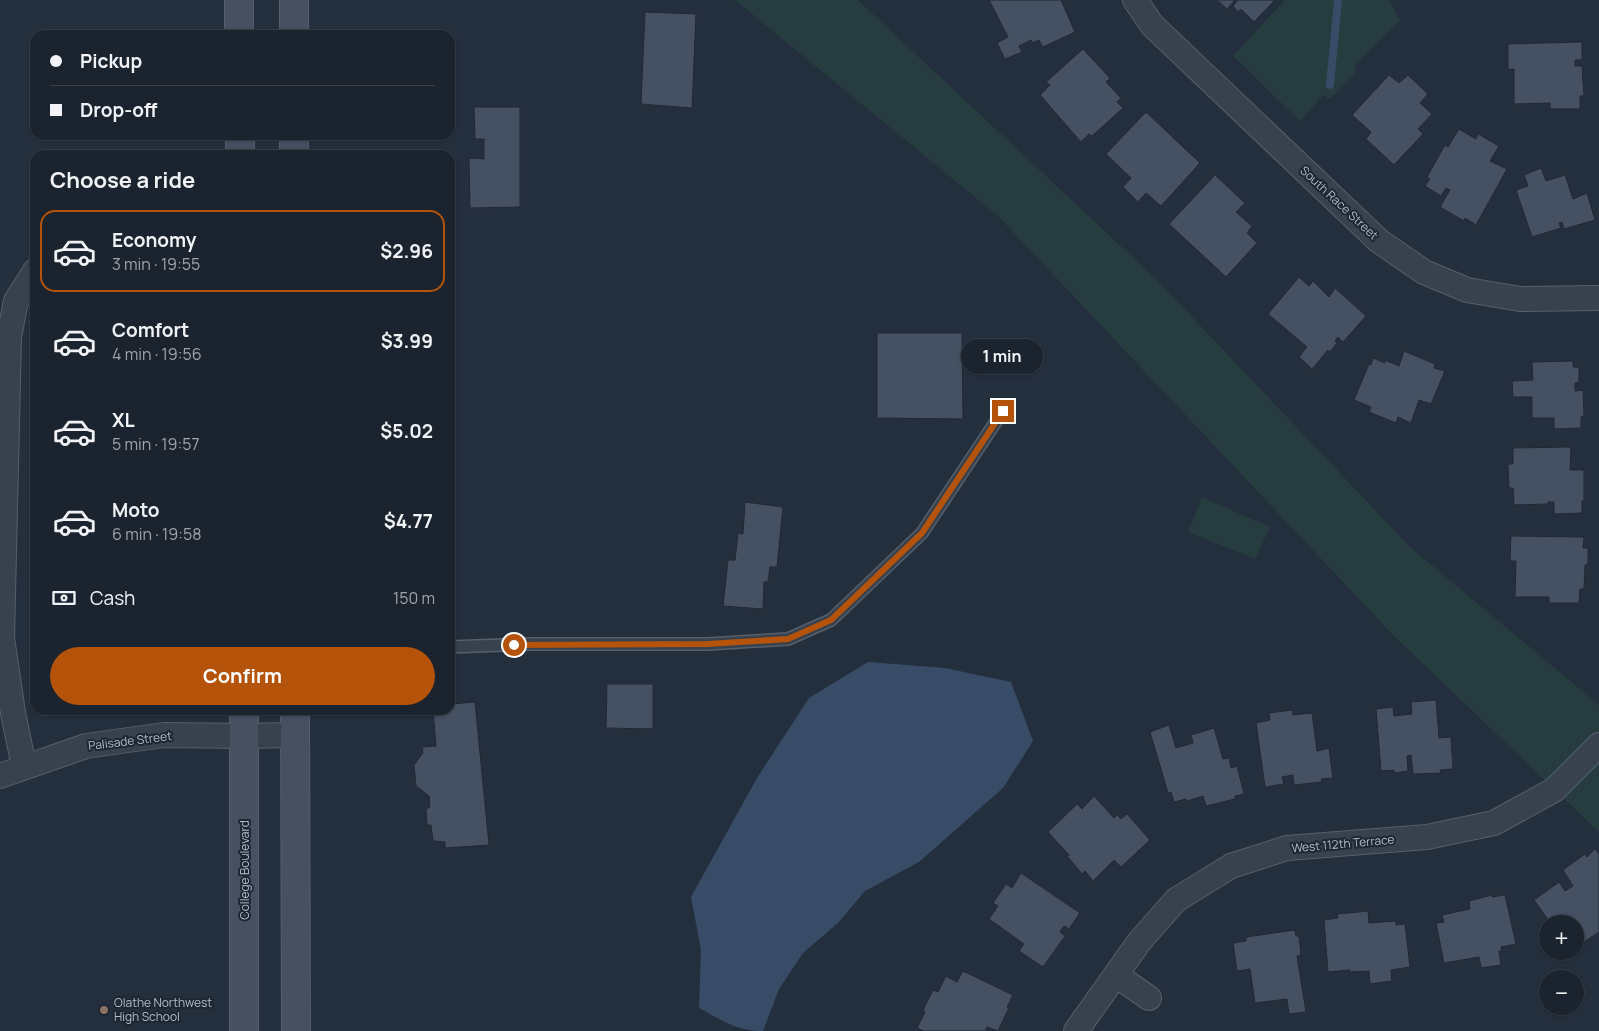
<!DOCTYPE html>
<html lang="en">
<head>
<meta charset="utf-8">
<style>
	:root { --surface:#1b232e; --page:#282f3a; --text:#f1f3f6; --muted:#a0a4aa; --line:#39404a; --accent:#b45309 }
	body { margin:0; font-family:Manrope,sans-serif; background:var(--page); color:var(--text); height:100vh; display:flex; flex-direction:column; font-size:19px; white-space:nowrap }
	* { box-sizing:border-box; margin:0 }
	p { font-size:16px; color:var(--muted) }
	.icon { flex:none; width:28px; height:28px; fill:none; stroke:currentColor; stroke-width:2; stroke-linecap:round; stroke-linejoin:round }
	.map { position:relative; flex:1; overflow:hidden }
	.details { position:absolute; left:30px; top:150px; width:425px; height:565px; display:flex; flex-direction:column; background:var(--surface); border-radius:15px; box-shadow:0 1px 4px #0004,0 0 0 1px var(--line) }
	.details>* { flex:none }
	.hud { position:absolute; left:30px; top:30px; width:425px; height:110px; border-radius:15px; box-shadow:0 1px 4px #0004,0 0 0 1px var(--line); display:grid; align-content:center; height:110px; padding:0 20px; background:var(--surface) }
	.controls { position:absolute; left:1539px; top:915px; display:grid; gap:10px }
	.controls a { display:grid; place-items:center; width:45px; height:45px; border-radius:50%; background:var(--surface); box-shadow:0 1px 4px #0004,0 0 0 1px var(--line); font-size:25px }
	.end { position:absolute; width:22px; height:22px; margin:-11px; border:6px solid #b45309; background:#fff; box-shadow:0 0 0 2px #fff }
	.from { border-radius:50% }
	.bubble { position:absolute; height:35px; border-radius:18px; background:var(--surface); box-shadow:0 1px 4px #0004,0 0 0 1px var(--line); font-size:16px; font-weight:700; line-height:35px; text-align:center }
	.hud b { display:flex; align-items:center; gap:18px; height:48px; font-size:19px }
	.hud b+b { border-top:1px solid var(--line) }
	.hud i { width:12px; height:12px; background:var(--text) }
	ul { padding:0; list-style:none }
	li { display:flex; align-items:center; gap:15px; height:82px; margin:0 10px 8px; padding:0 10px; border:2px solid transparent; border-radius:15px }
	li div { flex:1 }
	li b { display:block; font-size:19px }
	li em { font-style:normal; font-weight:700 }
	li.on { border-color:var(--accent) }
	li>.icon { width:45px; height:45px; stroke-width:1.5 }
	h2 { padding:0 20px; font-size:22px; line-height:60px }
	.pay { display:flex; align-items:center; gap:12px; height:55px; padding:0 20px; font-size:19px }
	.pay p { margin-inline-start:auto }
	.button { display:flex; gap:10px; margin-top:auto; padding:10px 20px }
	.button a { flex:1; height:58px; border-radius:30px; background:var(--accent); color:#fff; font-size:20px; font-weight:700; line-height:58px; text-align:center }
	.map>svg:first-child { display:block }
	.green { fill:#263c3f }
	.water { fill:#394c67 }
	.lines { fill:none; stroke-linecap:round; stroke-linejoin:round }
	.stream { stroke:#394c67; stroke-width:8 }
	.building { fill:#455162; stroke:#1f2835 }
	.service-casing { stroke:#565f6c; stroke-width:14 }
	.minor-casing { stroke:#565f6c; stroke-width:26 }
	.secondary-casing { stroke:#565f6c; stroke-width:30 }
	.service { stroke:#38414e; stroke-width:11 }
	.minor { stroke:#38414e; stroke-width:24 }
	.secondary { stroke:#465061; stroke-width:28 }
	.route { stroke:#b45309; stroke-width:6 }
	.education-dot { fill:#8d6e63; stroke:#1d2633; stroke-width:2 }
	.labels { text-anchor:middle; stroke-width:4; stroke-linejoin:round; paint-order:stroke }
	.street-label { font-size:12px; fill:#b4bcc9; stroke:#1d2633 }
	.poi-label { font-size:12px; fill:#b4bcc9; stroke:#1d2633; text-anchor:start }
</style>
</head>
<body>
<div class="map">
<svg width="1599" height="1031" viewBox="0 0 1599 1031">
	<rect width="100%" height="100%" fill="#242f3e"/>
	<!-- green -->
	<path class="green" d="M735,0H858L860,2L1157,280L1410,547L1599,705V832L1393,635L998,216Z
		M1285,0H1389L1400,21L1355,64V74L1330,99L1323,95L1300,121L1233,56Z
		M1202,497L1270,527L1255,559L1188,532Z"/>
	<!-- water -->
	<path class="water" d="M868,662L945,668L1011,682L1033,741L1003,788L919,862L865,891L838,923L803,953L779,989L763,1031C736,1031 722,1020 699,1008L701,950L691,897L757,778L809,698Z"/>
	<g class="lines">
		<!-- stream -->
		<path class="stream" d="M1330,85L1338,0"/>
	</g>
	<!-- building -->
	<path class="building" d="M989,0H1061L1075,32L1043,47L1039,40L1033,43L1031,40L1019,46L1022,52L1005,59L997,43L1008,37Z
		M1217,0H1235L1227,9Z
		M1238,0H1275L1254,22L1241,9L1238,12L1233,6Z
		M645,12L696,14L692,108L641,104Z
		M1582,42V60H1575V66H1582L1584,96H1580V109H1550V103L1514,104V69L1508,70V44Z
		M1083,49L1110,78L1106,82L1121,98L1117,102L1123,108L1092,136L1089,134L1081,142L1040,95L1050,85L1046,82Z
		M1389,75L1399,83L1408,75L1428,94L1420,103L1432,114L1418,129L1423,134L1394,165L1366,139L1371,132L1352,115Z
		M474,107H520V207L470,208L469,158L484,159V139H475Z
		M1146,112L1200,163L1161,206L1146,193L1138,202L1123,187L1131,178L1106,154Z
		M1459,129L1476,139L1478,134L1499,146L1490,161L1507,169L1476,225L1465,218L1464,221L1440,207L1450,190L1446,188L1441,196L1425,186L1430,179L1427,177L1445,145L1448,147Z
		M1541,168L1546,181L1565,175L1573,199L1587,193L1595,220L1564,229L1562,222L1559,223L1561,228L1532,237L1516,190L1528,186L1524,175Z
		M1215,175L1245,203L1236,212L1252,226L1247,233L1257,243L1226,277L1169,224Z
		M1299,277L1309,286L1313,281L1329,297L1335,288L1366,316L1343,342L1338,337L1335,341L1337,343L1330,352L1328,350L1312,369L1299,357L1307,347L1268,314Z
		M877,333H962L963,419L877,418Z
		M1404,351L1435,364L1434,368L1445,371L1431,404L1419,400L1411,423L1398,417L1396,423L1369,412L1371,407L1354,400L1369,364L1371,365L1373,358L1385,363V360L1399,366Z
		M1573,361V367H1579V382L1575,383V391L1583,390L1584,416L1581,417V428L1554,429V418H1532V397H1513L1512,381L1533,380L1532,362Z
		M1571,447L1570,470H1584V501H1582V513L1554,514V502H1548V504L1514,505L1513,488H1509L1508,464H1513V448Z
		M745,502L783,507L777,567H770L768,582H764L763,609L723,606L728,560H735L738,533L743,534Z
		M1511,536L1584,537L1583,548H1588V564L1585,565L1584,589H1580L1579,603H1549V597H1515L1516,561H1510Z
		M607,684H653V729L606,728Z
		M1436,700L1439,738L1451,737L1453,769L1440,770L1441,773L1413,774L1411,755L1407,756L1408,771L1395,773L1394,770L1381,771L1376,709L1393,707L1394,716L1412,714L1411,702Z
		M475,702L489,845L445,848V842L433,841L431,825H427L426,809L430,807L429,796L416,786L414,765L423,753L422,747L436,746L433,710H450V704Z
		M1292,710L1293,715L1312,713L1317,751L1329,748L1333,778L1321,779L1322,782L1294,785L1293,775L1282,777L1284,784L1265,787L1256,723L1270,720L1269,713Z
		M1169,725L1176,748L1193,743L1191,735L1214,728L1223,759L1229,758L1231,768L1237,766L1244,794L1235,796V799L1206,806L1203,796L1187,801L1186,799L1174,802L1171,792L1168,793L1150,732Z
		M1094,796L1114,818L1117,815L1121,819L1127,814L1150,840L1121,867L1114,860L1093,881L1085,871L1082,874L1067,856L1069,855L1048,832L1077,804L1082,809Z
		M1595,849L1599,854V932L1575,948V924H1551L1534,900L1559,882L1565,891L1573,886L1563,870L1585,854L1587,857Z
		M1021,873L1080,913L1069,929L1064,926L1060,932L1065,936L1043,967L1019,951L1024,944L989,919L998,906L993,903L1006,884L1012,888Z
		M1492,895V897L1505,895L1516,944L1501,947L1502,951H1499L1501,965L1481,968L1479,957L1444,963L1436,923L1444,922L1442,915L1470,909L1469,901Z
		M1368,911L1369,923L1396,921V925L1405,924L1410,967L1391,970L1392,981L1370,984L1369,971L1350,972V970L1328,972L1324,920L1338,918L1337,914Z
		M1295,930L1296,936H1299L1301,955L1297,956L1306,1012L1289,1014L1287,999L1255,1003L1250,969L1237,971L1233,943L1246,941V937Z
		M963,971L1013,995L1007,1007L1009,1008L998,1031L987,1027L985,1031H924L917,1028L925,1012L923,1010L933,990L938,992L946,976L957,982Z"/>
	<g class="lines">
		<!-- service casing -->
		<g class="service-casing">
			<path id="service" d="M450,647L530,644H708L788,639L831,620L922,533L1003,411"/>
		</g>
		<!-- minor casing -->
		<g class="minor-casing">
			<path id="minor" d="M1135,0L1152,25L1379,241L1424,272L1467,290L1520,299L1599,298
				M24,766L13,713L2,638L9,337L16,301L35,271
				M0,776L86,746L164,735L245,736L295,735
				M1116,975L1149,998
				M1076,1031L1139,942L1176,900L1231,866L1287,848L1427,837L1494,823L1554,790L1599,745"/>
		</g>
		<!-- secondary casing -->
		<g class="secondary-casing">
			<path id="secondary" d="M239,0V35
				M294,0V35
				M240,135V155
				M294,135V155
				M295,710L296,1031
				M244,1031V710"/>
		</g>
		<!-- service -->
		<use href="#service" class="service"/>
		<!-- minor -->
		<use href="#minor" class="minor"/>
		<!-- secondary -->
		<use href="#secondary" class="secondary"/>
	</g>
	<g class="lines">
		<!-- route -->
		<path class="route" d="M514,645L708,644L788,639L831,620L922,533L1003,411"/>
	</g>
	<!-- markers -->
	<circle class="education-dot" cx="104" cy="1010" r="5"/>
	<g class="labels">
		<!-- street labels -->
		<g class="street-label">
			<text transform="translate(1339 203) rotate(43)" y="4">South Race Street</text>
			<text transform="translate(130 741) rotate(-7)" y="4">Palisade Street</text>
			<text transform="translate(1343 844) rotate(-5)" y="4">West 112th Terrace</text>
			<text transform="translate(245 870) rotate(-90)" y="4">College Boulevard</text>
		</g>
		<!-- poi labels -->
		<g class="poi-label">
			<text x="114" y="1007">Olathe Northwest<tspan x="114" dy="14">High School</tspan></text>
		</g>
	</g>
</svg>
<div class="controls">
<a>+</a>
<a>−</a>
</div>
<i class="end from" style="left:514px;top:645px"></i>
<i class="end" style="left:1003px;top:411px"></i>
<div class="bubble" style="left:961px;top:339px;width:82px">1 min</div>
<div class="hud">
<b><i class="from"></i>Pickup</b>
<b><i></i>Drop-off</b>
</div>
<section class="details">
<h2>Choose a ride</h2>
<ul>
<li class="on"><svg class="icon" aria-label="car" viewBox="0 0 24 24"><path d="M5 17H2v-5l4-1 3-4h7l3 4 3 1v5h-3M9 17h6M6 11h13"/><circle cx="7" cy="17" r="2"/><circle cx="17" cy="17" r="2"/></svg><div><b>Economy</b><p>3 min · 19:55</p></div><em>$2.96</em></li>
<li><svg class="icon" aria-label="car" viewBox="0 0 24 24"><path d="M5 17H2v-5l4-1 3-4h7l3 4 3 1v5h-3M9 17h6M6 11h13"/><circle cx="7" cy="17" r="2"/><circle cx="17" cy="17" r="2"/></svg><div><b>Comfort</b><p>4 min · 19:56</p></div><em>$3.99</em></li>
<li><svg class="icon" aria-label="car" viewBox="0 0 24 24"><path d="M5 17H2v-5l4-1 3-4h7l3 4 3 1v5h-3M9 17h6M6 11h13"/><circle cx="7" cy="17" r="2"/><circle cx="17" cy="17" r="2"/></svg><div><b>XL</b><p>5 min · 19:57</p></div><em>$5.02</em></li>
<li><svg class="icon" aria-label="car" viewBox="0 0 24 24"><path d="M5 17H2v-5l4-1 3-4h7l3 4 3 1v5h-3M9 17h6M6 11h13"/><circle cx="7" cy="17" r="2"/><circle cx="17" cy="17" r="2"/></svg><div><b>Moto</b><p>6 min · 19:58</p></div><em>$4.77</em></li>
</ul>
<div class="pay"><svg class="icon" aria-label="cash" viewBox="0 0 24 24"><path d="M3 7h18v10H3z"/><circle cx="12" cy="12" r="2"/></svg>Cash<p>150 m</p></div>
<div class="button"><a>Confirm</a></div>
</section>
</div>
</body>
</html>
